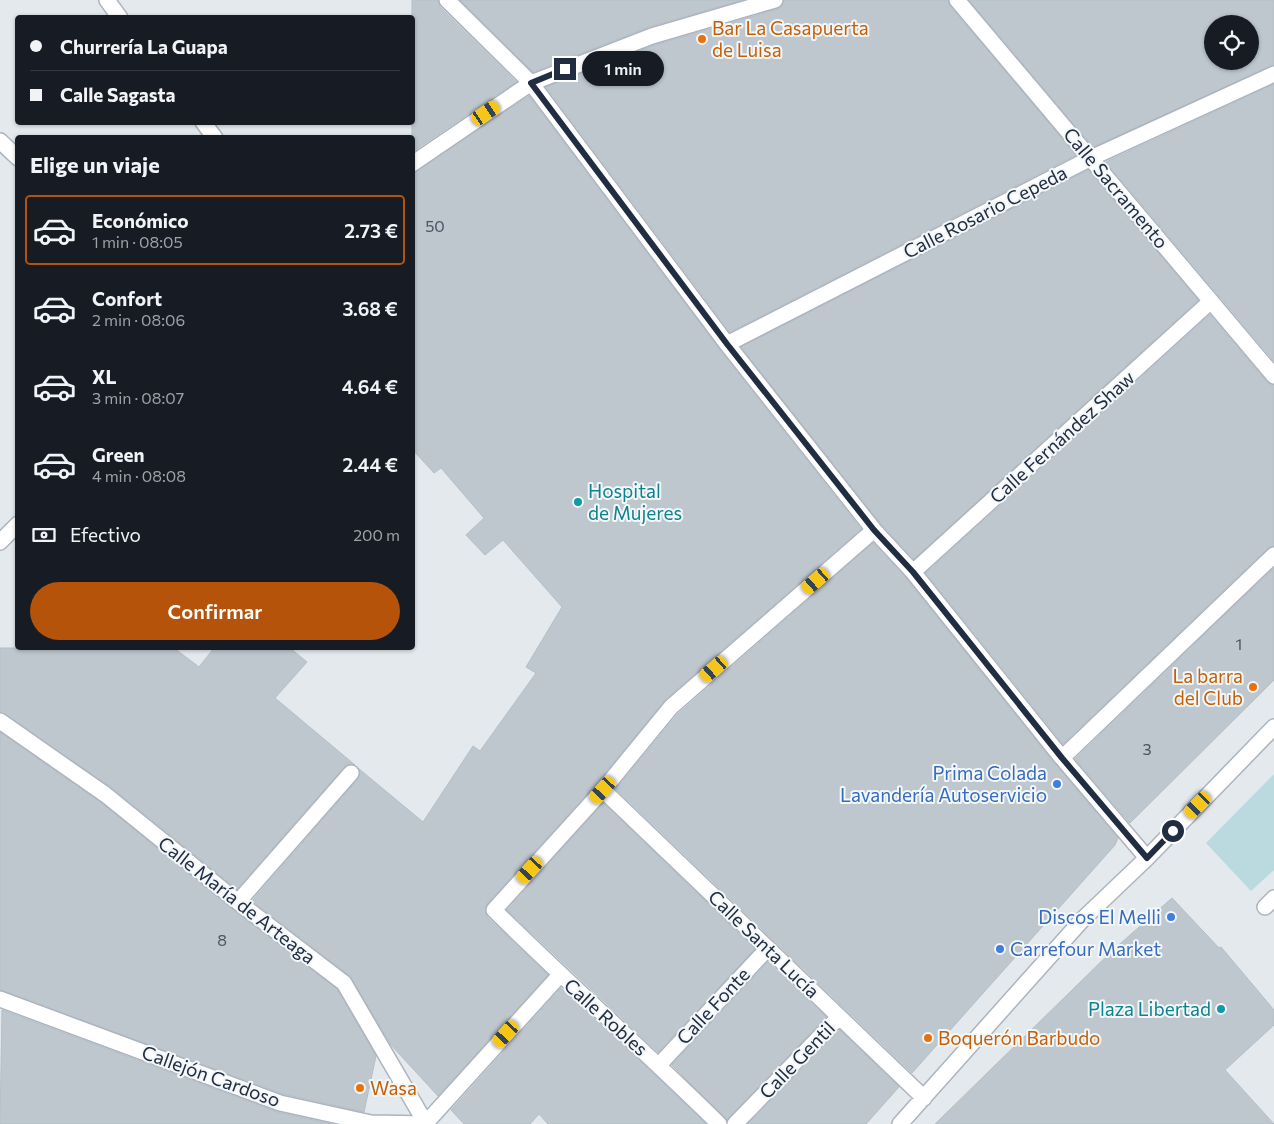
<!DOCTYPE html>
<html lang="es">
<head>
<meta charset="utf-8">
<style>
	:root { --surface:#171b24; --page:#20242c; --text:#f1f3f6; --muted:#9ea1a6; --line:#363941; --accent:#b45309 }
	body { margin:0; font-family:Commissioner,sans-serif; background:var(--page); color:var(--text); height:100vh; display:flex; flex-direction:column; font-size:19px; white-space:nowrap }
	* { box-sizing:border-box; margin:0 }
	p { font-size:16px; color:var(--muted) }
	.icon { flex:none; width:28px; height:28px; fill:none; stroke:currentColor; stroke-width:2; stroke-linecap:round; stroke-linejoin:round }
	.map { position:relative; flex:1; overflow:hidden }
	.details { position:absolute; left:15px; top:135px; width:400px; height:515px; display:flex; flex-direction:column; background:var(--surface); border-radius:5px; box-shadow:0 1px 4px #0004 }
	.details>* { flex:none }
	.banner { position:absolute; left:15px; top:15px; width:400px; height:110px; border-radius:5px; box-shadow:0 1px 4px #0004; display:grid; align-content:center; height:110px; padding:0 15px; background:var(--surface) }
	.tools { position:absolute; left:1204px; top:15px; display:grid; gap:10px }
	.tools a { display:grid; place-items:center; width:55px; height:55px; border-radius:50%; background:var(--surface); box-shadow:0 1px 4px #0004; font-size:25px }
	.end { position:absolute; width:22px; height:22px; margin:-11px; border:6px solid #212d40; background:#fff; box-shadow:0 0 0 2px #fff }
	.from { border-radius:50% }
	.bubble { position:absolute; height:35px; border-radius:18px; background:var(--surface); box-shadow:0 1px 4px #0004; font-size:16px; font-weight:600; line-height:35px; text-align:center }
	.car { position:absolute; width:15px; height:30px; margin:-15px -8px; border-radius:6px; box-shadow:0 0 4px 1px #0007; background:linear-gradient(#f5c518 24%,#345 0 40%,#f5c518 0 76%,#345 0 86%,#f5c518 0) }
	.banner b { display:flex; align-items:center; gap:18px; height:48px; font-size:19px }
	.banner b+b { border-top:1px solid var(--line) }
	.banner i { width:12px; height:12px; background:var(--text) }
	ul { padding:0; list-style:none }
	li { display:flex; align-items:center; gap:15px; height:70px; margin:0 10px 8px; padding:0 5px; border:2px solid transparent; border-radius:5px }
	li div { flex:1 }
	li b { display:block; font-size:19px }
	li em { font-style:normal; font-weight:600 }
	li.on { border-color:var(--accent) }
	li>.icon { width:45px; height:45px; stroke-width:1.5 }
	h2 { padding:0 15px; font-size:22px; line-height:60px }
	.pay { display:flex; align-items:center; gap:12px; height:55px; padding:0 15px; font-size:19px }
	.pay p { margin-inline-start:auto }
	.primary-button { display:flex; gap:10px; margin-top:auto; padding:10px 15px }
	.primary-button a { flex:1; height:58px; border-radius:30px; background:var(--accent); color:#fff; font-size:20px; font-weight:600; line-height:58px; text-align:center }
	.map>svg:first-child { display:block }
	.green { fill:#badae0 }
	.building { fill:#bec7ce; stroke:#b4bfc7; fill-rule:evenodd }
	.lines { fill:none; stroke-linecap:round; stroke-linejoin:round }
	.street-casing { stroke:#adb4bd; stroke-width:18 }
	.street { stroke:#fff; stroke-width:15 }
	.route { stroke:#212d40; stroke-width:6 }
	.food-dot { fill:#e8710a; stroke:#f3f7f9; stroke-width:2 }
	.culture-dot { fill:#0f9aa8; stroke:#f3f7f9; stroke-width:2 }
	.shop-dot { fill:#3f7fe0; stroke:#f3f7f9; stroke-width:2 }
	.labels { text-anchor:middle; stroke-width:4; stroke-linejoin:round; paint-order:stroke }
	.number-label { font-size:16px; fill:#485464 }
	.food-label { font-size:19px; fill:#c56008; stroke:#f3f7f9; text-anchor:start }
	.street-label { font-size:19px; fill:#212d40; stroke:#f3f7f9 }
	.culture-label { font-size:19px; fill:#0d838f; stroke:#f3f7f9; text-anchor:start }
	.shop-label { font-size:19px; fill:#366cbe; stroke:#f3f7f9; text-anchor:end }
</style>
</head>
<body>
<div class="map">
<svg width="1274" height="1124" viewBox="0 0 1274 1124">
	<rect width="100%" height="100%" fill="#e3e9ed"/>
	<!-- green -->
	<path class="green" d="M1274,774V870L1251,891L1206,843Z"/>
	<!-- building -->
	<path class="building" d="M412,0H438L440,7L516,82L412,152Z
		M460,0H742L649,27L533,72Z
		M784,0H948L950,6L1076,155L730,332L546,87L655,45L778,9L782,6Z
		M969,0H1274V65L1093,147ZM1212,24H1250V61H1212Z
		M1274,84V361L1106,162Z
		M529,96L720,350L861,529L665,700L596,784L487,904L485,908L487,917L548,975L438,1096L391,1045L350,976L252,901L358,779L360,774L358,768L423,822L473,746L480,751L536,673L526,667L562,607L503,540L485,555L466,535L484,518L441,468L434,473L412,449V173Z
		M1088,170L1198,300L914,559L881,524L741,347Z
		M1210,315L1267,382L1274,385V546L1268,548L1063,744L926,573Z
		M873,543L906,578L1055,764L1118,838L1115,845L912,1073L616,789L678,714Z
		M1274,568V680L1130,823L1075,759Z
		M0,648H174L199,667L214,648H290L307,662L275,698L355,765L348,764L344,767L237,889L111,787L0,712Z
		M0,732L100,802L232,909L337,989L376,1056L364,1112L283,1094L0,990Z
		M603,803L755,949L658,1052L507,910Z
		M1172,898L1219,948L1221,947L1274,1010V1025L1225,1070L1274,1124H935L1113,950Z
		M768,962L826,1017L727,1120L672,1065Z
		M561,988L657,1077L706,1124H548L539,1114L530,1124H464L451,1110Z
		M2,1010L277,1112L332,1124H0Z
		M840,1030L899,1087L866,1124H748Z"/>
	<g class="lines">
		<!-- street casing -->
		<g class="street-casing">
			<path id="street" d="M107,0L120,18
				M447,0L531,83L727,344L874,530L913,572L1062,758L1147,858
				M957,0L1274,376
				M203,122L215,138
				M0,141L18,158
				M412,164L531,83L652,36L775,0
				M727,344L1091,158L1274,74
				M0,542L18,524
				M913,572L1211,301
				M0,721L106,795L238,902L344,983L425,1122
				M1062,758L1274,555
				M603,790L924,1098
				M238,902L351,773
				M1265,907L1274,898
				M0,999L280,1103L371,1123L428,1124
				M659,1065L768,948
				M425,1124L560,975
				M719,1124C645,1051 568,983 494,910L603,790L671,707L874,530
				M735,1124L839,1017
				M900,1124L1083,919L1147,858L1274,727"/>
		</g>
		<!-- street -->
		<use href="#street" class="street"/>
	</g>
	<g class="lines">
		<!-- route -->
		<path class="route" d="M565,69L531,83L727,344L874,530L913,572L1062,758L1147,858L1173,831"/>
	</g>
	<!-- markers -->
	<g class="food-dot">
		<circle cx="702" cy="39" r="5"/>
		<circle cx="1253" cy="687" r="5"/>
		<circle cx="928" cy="1038" r="5"/>
		<circle cx="360" cy="1088" r="5"/>
	</g>
	<g class="culture-dot">
		<circle cx="578" cy="502" r="5"/>
		<circle cx="1221" cy="1009" r="5"/>
	</g>
	<g class="shop-dot">
		<circle cx="1057" cy="784" r="5"/>
		<circle cx="1171" cy="917" r="5"/>
		<circle cx="1000" cy="949" r="5"/>
	</g>
	<g class="labels">
		<!-- number labels -->
		<g class="number-label">
			<text x="435" y="232">50</text>
			<text x="1239" y="650">1</text>
			<text x="1147" y="755">3</text>
			<text x="222" y="946">8</text>
		</g>
		<!-- food labels -->
		<g class="food-label">
			<text x="712" y="35">Bar La Casapuerta<tspan x="712" dy="22">de Luisa</tspan></text>
			<text x="1243" y="683" text-anchor="end">La barra<tspan x="1243" dy="22">del Club</tspan></text>
			<text x="938" y="1045">Boquerón Barbudo</text>
			<text x="370" y="1095">Wasa</text>
		</g>
		<!-- street labels -->
		<g class="street-label">
			<text transform="translate(1116 188) rotate(50)" y="7">Calle Sacramento</text>
			<text transform="translate(985 212) rotate(-27)" y="7">Calle Rosario Cepeda</text>
			<text transform="translate(1062 437) rotate(-42)" y="7">Calle Fernández Shaw</text>
			<text transform="translate(237 900) rotate(38)" y="7">Calle María de Arteaga</text>
			<text transform="translate(764 944) rotate(44)" y="7">Calle Santa Lucía</text>
			<text transform="translate(713 1006) rotate(-47)" y="7">Calle Fonte</text>
			<text transform="translate(606 1017) rotate(42)" y="7">Calle Robles</text>
			<text transform="translate(797 1060) rotate(-46)" y="7">Calle Gentil</text>
			<text transform="translate(211 1076) rotate(20)" y="7">Callejón Cardoso</text>
		</g>
		<!-- culture labels -->
		<g class="culture-label">
			<text x="588" y="498">Hospital<tspan x="588" dy="22">de Mujeres</tspan></text>
			<text x="1211" y="1016" text-anchor="end">Plaza Libertad</text>
		</g>
		<!-- shop labels -->
		<g class="shop-label">
			<text x="1047" y="780">Prima Colada<tspan x="1047" dy="22">Lavandería Autoservicio</tspan></text>
			<text x="1161" y="924">Discos El Melli</text>
			<text x="1010" y="956" text-anchor="start">Carrefour Market</text>
		</g>
	</g>
</svg>
<div class="tools">
<a><svg class="icon" aria-label="locate" viewBox="0 0 24 24"><circle cx="12" cy="12" r="6"/><path d="M12 2v4M12 18v4M2 12h4M18 12h4"/></svg></a>
</div>
<i class="end from" style="left:1173px;top:831px"></i>
<i class="end" style="left:565px;top:69px"></i>
<div class="bubble" style="left:582px;top:51px;width:82px">1 min</div>
<i class="car" style="left:486px;top:113px;rotate:56deg"></i>
<i class="car" style="left:816px;top:581px;rotate:229deg"></i>
<i class="car" style="left:714px;top:669px;rotate:229deg"></i>
<i class="car" style="left:603px;top:790px;rotate:222deg"></i>
<i class="car" style="left:1198px;top:805px;rotate:224deg"></i>
<i class="car" style="left:530px;top:870px;rotate:222deg"></i>
<i class="car" style="left:506px;top:1034px;rotate:222deg"></i>
<div class="banner">
<b><i class="from"></i>Churrería La Guapa</b>
<b><i></i>Calle Sagasta</b>
</div>
<section class="details">
<h2>Elige un viaje</h2>
<ul>
<li class="on"><svg class="icon" aria-label="car" viewBox="0 0 24 24"><path d="M5 17H2v-5l4-1 3-4h7l3 4 3 1v5h-3M9 17h6M6 11h13"/><circle cx="7" cy="17" r="2"/><circle cx="17" cy="17" r="2"/></svg><div><b>Económico</b><p>1 min · 08:05</p></div><em>2.73 €</em></li>
<li><svg class="icon" aria-label="car" viewBox="0 0 24 24"><path d="M5 17H2v-5l4-1 3-4h7l3 4 3 1v5h-3M9 17h6M6 11h13"/><circle cx="7" cy="17" r="2"/><circle cx="17" cy="17" r="2"/></svg><div><b>Confort</b><p>2 min · 08:06</p></div><em>3.68 €</em></li>
<li><svg class="icon" aria-label="car" viewBox="0 0 24 24"><path d="M5 17H2v-5l4-1 3-4h7l3 4 3 1v5h-3M9 17h6M6 11h13"/><circle cx="7" cy="17" r="2"/><circle cx="17" cy="17" r="2"/></svg><div><b>XL</b><p>3 min · 08:07</p></div><em>4.64 €</em></li>
<li><svg class="icon" aria-label="car" viewBox="0 0 24 24"><path d="M5 17H2v-5l4-1 3-4h7l3 4 3 1v5h-3M9 17h6M6 11h13"/><circle cx="7" cy="17" r="2"/><circle cx="17" cy="17" r="2"/></svg><div><b>Green</b><p>4 min · 08:08</p></div><em>2.44 €</em></li>
</ul>
<div class="pay"><svg class="icon" aria-label="cash" viewBox="0 0 24 24"><path d="M3 7h18v10H3z"/><circle cx="12" cy="12" r="2"/></svg>Efectivo<p>200 m</p></div>
<div class="primary-button"><a>Confirmar</a></div>
</section>
</div>
</body>
</html>
